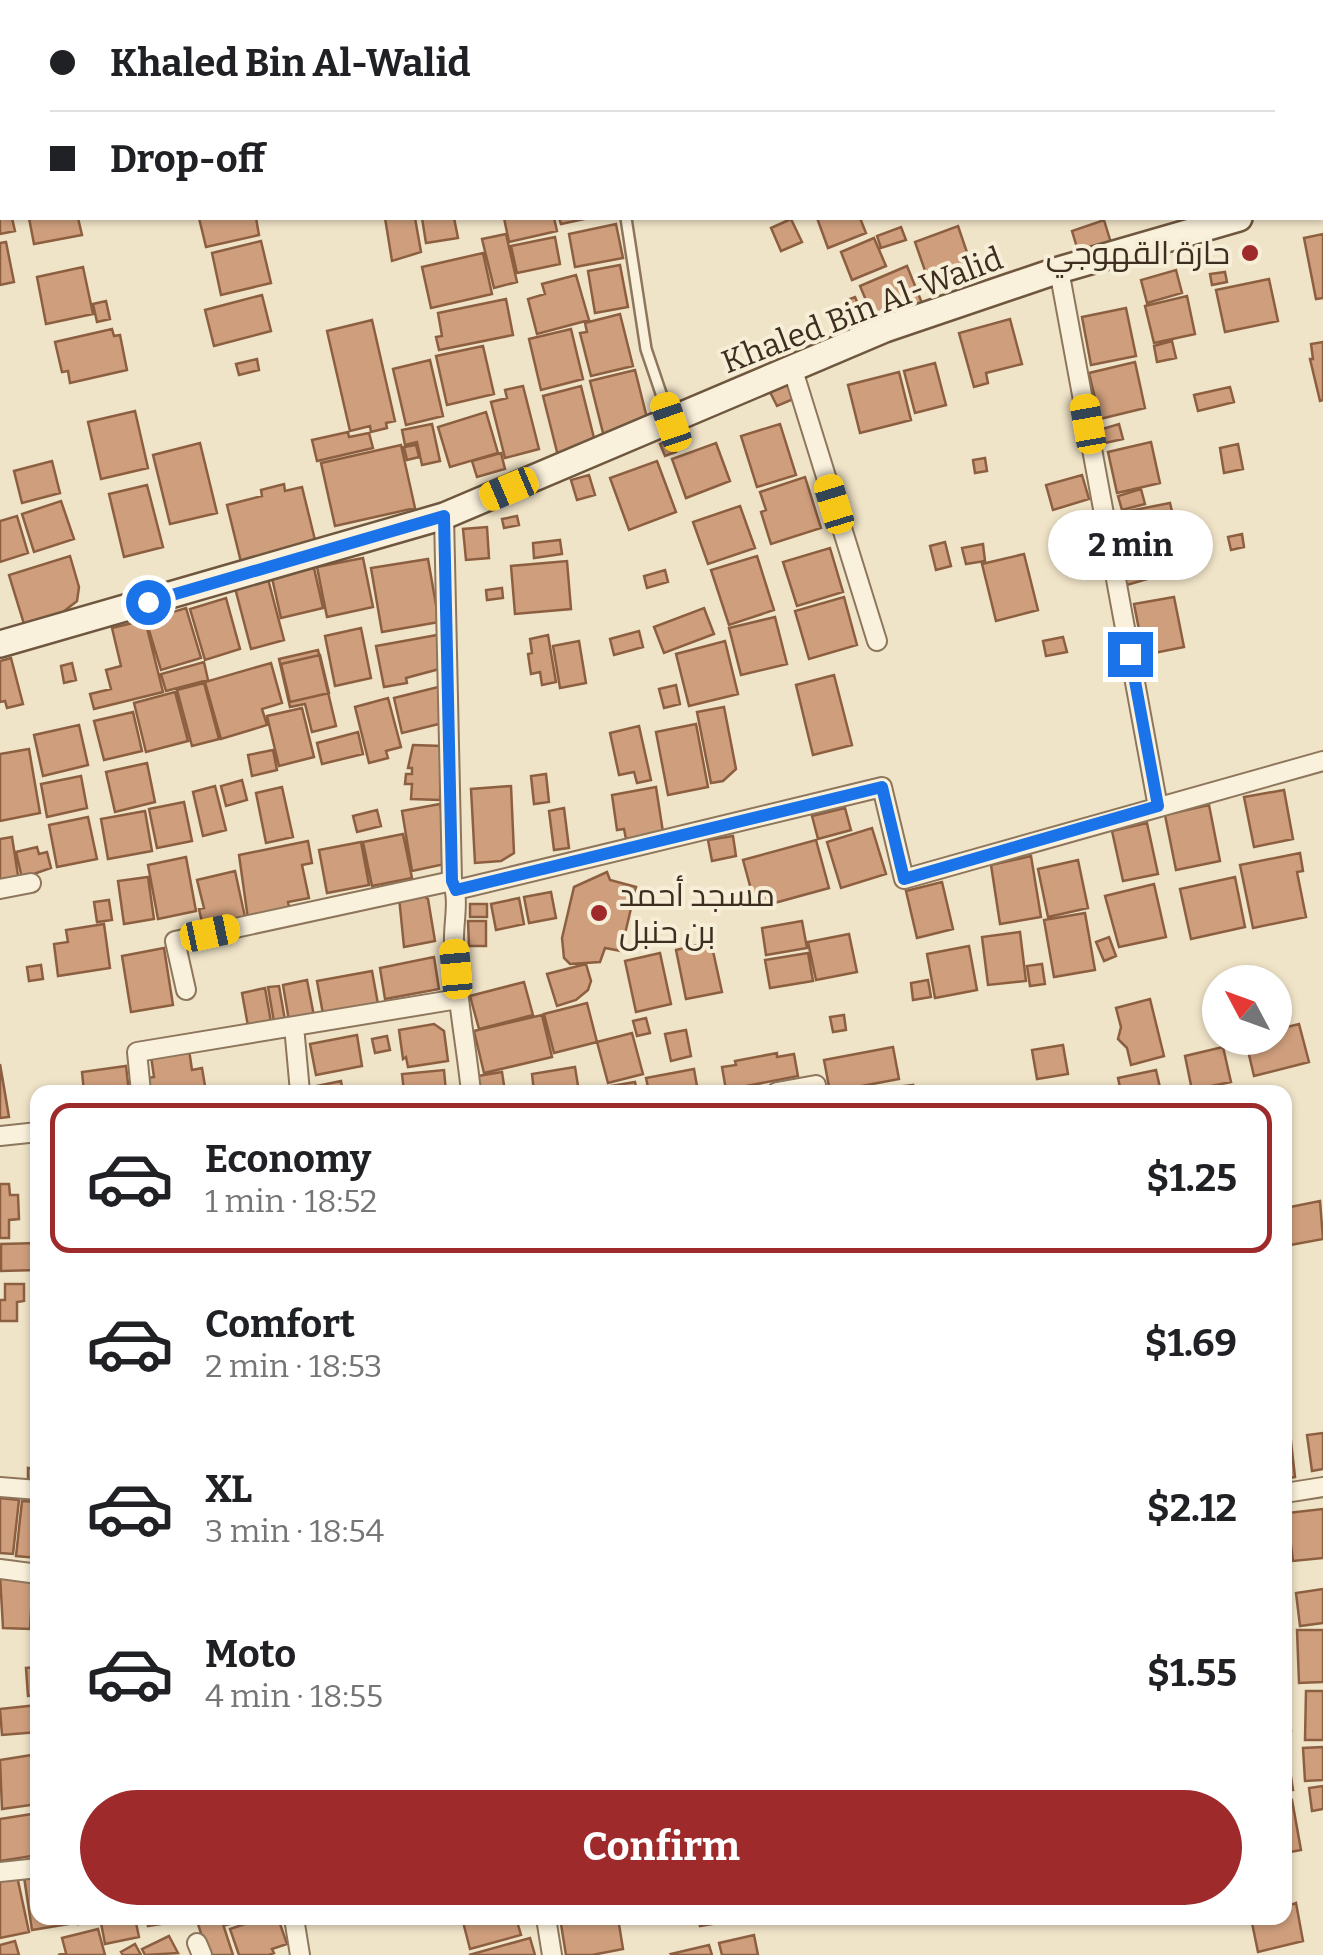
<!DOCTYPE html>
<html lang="en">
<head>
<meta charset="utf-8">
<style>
	:root { --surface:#fff; --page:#f2f2f2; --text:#202124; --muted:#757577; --line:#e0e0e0; --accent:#9e2a2b }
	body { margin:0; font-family:Bitter,Cairo,serif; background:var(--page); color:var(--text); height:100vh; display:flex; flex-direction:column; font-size:38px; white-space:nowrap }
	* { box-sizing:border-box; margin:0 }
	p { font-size:32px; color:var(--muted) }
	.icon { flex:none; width:55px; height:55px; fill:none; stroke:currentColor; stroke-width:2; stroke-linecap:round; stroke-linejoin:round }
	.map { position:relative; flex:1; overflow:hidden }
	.side { position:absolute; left:30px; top:1085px; width:1262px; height:840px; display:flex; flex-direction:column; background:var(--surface); border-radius:20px; box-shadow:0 2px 8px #0004 }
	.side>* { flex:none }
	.guide { position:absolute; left:0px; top:0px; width:1325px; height:220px; box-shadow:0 2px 8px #0004; display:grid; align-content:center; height:220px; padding:0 50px; background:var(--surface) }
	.needle { width:65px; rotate:311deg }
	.fabs { position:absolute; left:1202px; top:965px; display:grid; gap:20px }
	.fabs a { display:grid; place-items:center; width:90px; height:90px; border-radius:50%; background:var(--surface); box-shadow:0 2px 8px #0004; font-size:50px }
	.end { position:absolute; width:45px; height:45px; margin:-22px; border:12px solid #1a73e8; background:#fff; box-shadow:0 0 0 5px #fff }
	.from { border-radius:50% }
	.bubble { position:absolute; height:70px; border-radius:35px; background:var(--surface); box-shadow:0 2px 8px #0004; font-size:32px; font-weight:700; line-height:70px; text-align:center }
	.car { position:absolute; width:30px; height:60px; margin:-30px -15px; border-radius:12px; box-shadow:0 0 8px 2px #0007; background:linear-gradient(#f5c518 24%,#345 0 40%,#f5c518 0 76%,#345 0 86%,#f5c518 0) }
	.guide b { display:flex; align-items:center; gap:35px; height:95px; font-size:38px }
	.guide b+b { border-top:2px solid var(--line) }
	.guide i { width:25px; height:25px; background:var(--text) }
	ul { padding:18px 0 0; list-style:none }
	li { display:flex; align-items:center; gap:30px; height:150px; margin:0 20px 15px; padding:0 30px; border:5px solid transparent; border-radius:20px }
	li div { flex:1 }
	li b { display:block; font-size:38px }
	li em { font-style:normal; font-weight:700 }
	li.on { border-color:var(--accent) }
	li>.icon { width:90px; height:90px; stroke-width:1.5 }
	.primary-button { display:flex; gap:20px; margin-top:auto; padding:20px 50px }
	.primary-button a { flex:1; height:115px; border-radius:60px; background:var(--accent); color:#fff; font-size:40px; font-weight:700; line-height:115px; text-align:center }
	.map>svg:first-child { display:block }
	.cemetery { fill:#bfc49a }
	.building { fill:#cf9f7d; stroke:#8d5f41; stroke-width:2.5 }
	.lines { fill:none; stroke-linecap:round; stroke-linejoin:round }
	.lane-casing { stroke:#8d765c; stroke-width:14 }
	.street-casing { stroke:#8d765c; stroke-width:22 }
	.secondary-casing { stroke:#6f573f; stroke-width:30 }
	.lane { stroke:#faf1dc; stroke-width:9 }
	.street { stroke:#faf1dc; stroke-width:18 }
	.secondary { stroke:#faf1dc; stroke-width:25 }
	.route { stroke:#1a73e8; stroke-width:12 }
	.poi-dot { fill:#9e2a2b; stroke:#f7eed8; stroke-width:4 }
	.labels { text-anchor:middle; stroke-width:8; stroke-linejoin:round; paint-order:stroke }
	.poi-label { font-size:32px; fill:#3d2e20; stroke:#f7eed8; text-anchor:end }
	.street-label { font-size:32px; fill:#3d2e20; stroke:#f7eed8 }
</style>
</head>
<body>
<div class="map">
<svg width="1323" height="1955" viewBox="0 0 1323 1955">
	<rect width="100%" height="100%" fill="#f0e4c8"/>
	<!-- cemetery -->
	<path class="cemetery" d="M616,0H799L800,2H616Z"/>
	<!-- building -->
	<path class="building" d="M85,0H124V2H85Z
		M244,0H291V2H244Z
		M1218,0H1266L1267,2H1219Z
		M1274,0H1317L1318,2H1275Z
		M0,162L2,218H12L15,231L0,234Z
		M29,218H78L82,235L34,244Z
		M199,218H256L259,235L206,247Z
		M385,218H415L421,252L392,261Z
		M422,218H454L458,238L426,243Z
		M504,218H554L557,231L509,242Z
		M559,218H589L561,224Z
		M817,218H860L866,233L828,248Z
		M791,219L802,242L781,251L771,228Z
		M1104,220L1111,243L1079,254L1072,231Z
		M616,224L623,258L575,267L569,234Z
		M958,226L974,273L931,288L915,242Z
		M901,227L906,240L881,248L877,236Z
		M506,234L517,282L494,288L482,239Z
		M1323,234V298L1316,299L1304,238Z
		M555,237L560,264L517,273L511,246Z
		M874,238L886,266L852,280L841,252Z
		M261,241L271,283L221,295L212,253Z
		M6,242L14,282L0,285V243Z
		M483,253L492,294L431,308L422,267Z
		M620,265L628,307L595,313L588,271Z
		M907,266L922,303L875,322L860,286Z
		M83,267L93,314L46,324L37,277Z
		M1176,270L1182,293L1147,303L1141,280Z
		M1225,272L1227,282L1212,285L1210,274Z
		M576,275L589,320L537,334L528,299L545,294L542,284Z
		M1269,279L1278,321L1225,332L1216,290Z
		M262,295L271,331L214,346L205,310Z
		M1187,296L1195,334L1154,343L1145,306Z
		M855,297L860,309L852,313L847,300Z
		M506,299L513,335L439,350L436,337L442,336L438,313Z
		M106,301L110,319L97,322L93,304Z
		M1126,308L1136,356L1091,365L1082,317Z
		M620,314L633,366L591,376L580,333L587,332L585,323Z
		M1010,319L1022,364L986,373L988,383L974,387L959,333Z
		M372,320L395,421L386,423L387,428L371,432L370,426L350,431L327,331Z
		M112,329L114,336L120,335L127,370L70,383L68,371L62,372L55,342Z
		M571,329L583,379L541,390L529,339Z
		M1172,341L1176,358L1157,362L1154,346Z
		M1323,342V400L1320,401L1310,359H1313L1311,344Z
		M483,346L494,394L447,405L436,356Z
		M257,359L259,370L239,375L236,364Z
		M430,360L443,416L406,425L393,369Z
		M1135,362L1145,408L1100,419L1089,373Z
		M935,363L946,405L915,413L904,371Z
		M635,370L649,426L604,437L590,381Z
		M899,372L911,420L860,433L848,385Z
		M791,382L798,397L777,406L770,392Z
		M523,386L539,449L505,458L491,402L507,398L505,390Z
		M581,386L597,450L559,460L543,396Z
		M1230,387L1234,402L1198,411L1194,395Z
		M135,411L148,468L101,479L88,422Z
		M486,412L498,453L450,467L438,427Z
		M432,424L440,461L422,465L417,442L405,445L402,430Z
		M780,424L796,475L757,487L741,436Z
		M1119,424L1123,439L1105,443L1102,429Z
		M348,432L349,437L369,433L373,448L317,461L312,440Z
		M672,439L676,452L665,456L660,444Z
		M1151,442L1160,483L1117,493L1108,452Z
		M200,443L217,513L170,524L153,455Z
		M716,443L730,481L686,498L672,459Z
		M1238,444L1243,469L1224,473L1220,448Z
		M401,445L415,508L335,526L321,463Z
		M416,445L419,457L407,460L404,447Z
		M501,453L505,469L477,477L472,461Z
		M985,458L987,471L975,473L973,460Z
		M52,461L60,493L22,503L14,471Z
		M657,461L676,512L629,530L610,478Z
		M589,475L595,495L577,500L571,480Z
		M1082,475L1089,499L1053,510L1046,485Z
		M805,477L821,528L771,544L761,512L766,510L760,492Z
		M284,484L285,491L302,487L316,544L241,562L227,505L262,496L261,490Z
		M147,485L163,547L124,557L109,494Z
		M1141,489L1145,504L1122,510L1118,496Z
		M61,501L74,539L34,552L22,514Z
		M1170,503L1179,541L1132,551L1124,512Z
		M740,506L755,548L708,564L693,522Z
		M17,516L28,553L0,562V521Z
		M517,516L519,525L504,528L502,519Z
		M487,527L489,558L466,560L463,529Z
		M1242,534L1244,547L1231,550L1228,537Z
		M560,540L562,554L534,558L533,543Z
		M945,542L951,566L936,570L930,546Z
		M983,544L985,561L966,564L962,548Z
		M830,548L843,592L797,606L783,562Z
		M1024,554L1038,610L996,621L982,564Z
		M70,556L79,587L77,601L63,612L24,624L9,575Z
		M757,556L774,610L729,625L711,570Z
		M1163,556L1168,573L1127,585L1122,568Z
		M363,558L373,607L327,617L317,567Z
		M428,559L439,622L382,632L371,568Z
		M567,561L571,609L515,614L511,566Z
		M314,568L323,608L281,618L272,578Z
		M665,570L668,582L647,588L644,576Z
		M268,579L284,640L251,649L235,588Z
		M502,588L503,598L487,600L486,590Z
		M844,597L857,645L809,659L795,611Z
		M1174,597L1184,647L1144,655L1134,604Z
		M226,598L240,649L205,660L190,609Z
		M186,608L201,658L161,670L146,620Z
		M704,608L714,634L664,653L654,627Z
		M775,617L787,664L741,675L729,628Z
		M145,620L163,692L94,709L90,694L111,689L106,670L121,666L112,628Z
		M361,628L371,678L335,686L325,636Z
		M639,631L643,647L614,655L610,639Z
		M437,635L443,668L406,678L407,683L384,687L376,646Z
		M548,635L556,682L542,685L540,672L531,674L528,654L532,653L530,639Z
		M1063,637L1067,652L1046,656L1043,641Z
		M579,641L586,683L560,688L553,646Z
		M725,641L738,694L689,706L676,654Z
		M318,650L336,726L312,732L305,704L290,707L279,659Z
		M320,655L329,693L290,702L281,664Z
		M11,658L23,704L7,708L5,701L0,702V661Z
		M204,662L208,680L166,691L161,674Z
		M72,663L76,680L64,683L61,666Z
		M271,663L282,703L262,709L267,725L221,739L205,682Z
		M834,675L852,745L813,755L796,685Z
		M204,683L219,739L192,746L177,690Z
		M446,685L447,722L402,733L394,698Z
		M676,685L680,704L664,708L659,689Z
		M175,692L188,741L146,752L134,703Z
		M388,698L401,747L386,751L388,758L369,763L355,707Z
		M724,707L736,769L723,781L711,783L697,712Z
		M302,708L314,757L279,766L267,716Z
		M133,712L142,751L104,760L94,721Z
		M696,724L708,787L668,795L656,732Z
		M79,725L88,765L43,776L34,735Z
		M639,726L651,780L637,783L634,772L619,775L610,733Z
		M358,732L363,754L322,764L317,743Z
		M413,745L442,746L440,800L411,799L412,784H405L406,774H412V768H408Z
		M29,749L40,813L0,821V754Z
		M273,750L277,770L252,776L248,755Z
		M147,763L155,802L115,812L106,772Z
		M546,774L549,802L534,804L531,776Z
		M81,776L87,808L47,817L41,784Z
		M242,780L247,800L226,806L221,786Z
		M215,786L226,830L203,836L193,792Z
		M511,786L514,853L501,861L475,863L471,789Z
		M282,787L293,837L266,843L256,793Z
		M656,787L663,832L626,839L624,829L617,830L612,795Z
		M1284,790L1293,839L1254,847L1244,797Z
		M184,802L192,841L157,848L149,809Z
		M440,804L449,854L445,864L412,871L402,811Z
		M1209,805L1220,861L1176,870L1165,815Z
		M564,808L569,848L554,850L549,811Z
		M845,808L851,830L818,839L812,816Z
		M377,810L381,826L357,832L353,816Z
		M145,811L152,851L108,859L101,819Z
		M88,817L97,859L57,867L49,825Z
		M1147,823L1158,874L1123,881L1112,831Z
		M872,828L886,874L841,888L827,842Z
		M403,834L412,878L372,886L363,842Z
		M733,836L736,856L712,861L708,840Z
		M12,837L19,882L0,885V839Z
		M816,840L829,888L756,908L743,860Z
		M308,841L312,863L302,865L309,898L288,902L290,911L248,919L239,855Z
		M361,842L369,885L327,893L319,850Z
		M37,847L39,854L47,852L51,868L22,878L16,852Z
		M1300,853L1303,871L1297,872L1306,917L1253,928L1240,865Z
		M1031,856L1041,917L1000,924L991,865Z
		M186,857L196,911L158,919L148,865Z
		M1078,860L1088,908L1048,917L1038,869Z
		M235,871L245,917L203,927L199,909L204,908L197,880Z
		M607,872L610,880L636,887L621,951L605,948L600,962L570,964L564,958L562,938L574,887Z
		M148,877L154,919L124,924L118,881Z
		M1235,877L1245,927L1191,939L1180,889Z
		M942,882L953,929L917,938L906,891Z
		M1154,884L1166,937L1119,947L1105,896Z
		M551,892L556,918L529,923L524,897Z
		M419,893L428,899L435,941L404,947L399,897Z
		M519,898L524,924L496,930L491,904Z
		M109,900L112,920L97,922L94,902Z
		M470,904H487V917H470Z
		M1085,913L1095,970L1054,977L1044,920Z
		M468,921H486V946H469Z
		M802,921L807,948L766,955L762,928Z
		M104,924L110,968L58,976L54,944L68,942L66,930Z
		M1020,932L1026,981L988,985L982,937Z
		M849,934L857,972L816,980L808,942Z
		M1109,937L1116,956L1104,961L1096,942Z
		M711,942L722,992L686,999L676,950Z
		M969,946L977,990L935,998L927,954Z
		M164,948L173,1005L131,1012L122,956Z
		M660,953L671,1004L636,1012L625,961Z
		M808,953L813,981L770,988L765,960Z
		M434,957L439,989L385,999L380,968Z
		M586,964L591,981L588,990L576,1000L557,1006L547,974Z
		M1042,964L1045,984L1030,986L1027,966Z
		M41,965L43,979L29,981L27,967Z
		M372,971L378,1004L323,1014L317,981Z
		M307,980L314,1016L289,1021L283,985Z
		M928,980L931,997L913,1000L911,983Z
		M524,982L533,1015L479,1029L470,996Z
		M279,986L285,1020L274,1022L268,987Z
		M265,988L271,1022L248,1026L242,993Z
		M1150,999L1164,1056L1131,1065L1127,1048L1118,1039L1121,1027L1116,1008Z
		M587,1003L597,1042L554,1053L544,1014Z
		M542,1015L552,1057L484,1073L474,1031Z
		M844,1015L846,1030L833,1032L830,1017Z
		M646,1018L650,1033L637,1036L633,1021Z
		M434,1024L444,1031L448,1061L408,1067L406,1057L403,1059L399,1030Z
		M1299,1024L1309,1062L1254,1076L1245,1038H1275V1030Z
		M686,1030L691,1056L671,1061L665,1034Z
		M632,1033L643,1074L608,1083L597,1042Z
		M357,1035L362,1066L316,1075L310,1044Z
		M387,1036L390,1050L375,1053L372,1039Z
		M1063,1045L1068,1074L1037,1079L1032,1050Z
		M893,1047L899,1079L830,1092L824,1060Z
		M1223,1047L1231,1082L1192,1090L1185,1056Z
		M189,1050L192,1070L202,1068L206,1092H150L148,1078L154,1077L151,1056Z
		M777,1053V1057L794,1054L798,1076L726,1090L722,1067L736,1065L735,1061Z
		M0,1064L9,1117L0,1118Z
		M126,1066L129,1092H84L82,1072Z
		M575,1067L579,1092H534L532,1074Z
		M694,1069L698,1092H649L646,1078Z
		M444,1070L446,1092H404L402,1074Z
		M1156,1070L1161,1092H1121L1118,1078Z
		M502,1072L505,1092H474L472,1077Z
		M341,1081L343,1092H313L312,1087Z
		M635,1082L637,1092H593V1089Z
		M913,1085V1092H879V1089Z
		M0,1184H9L10,1195H18L19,1219L9,1220V1238H0Z
		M1320,1201L1323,1239L1285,1246V1208Z
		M38,1243V1270L1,1271V1244Z
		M5,1284H24V1301L17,1302V1321H0V1300H5Z
		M1285,1433H1290L1295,1477L1285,1479Z
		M1323,1433V1469L1312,1471L1307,1435Z
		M28,1468L38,1469V1486H28Z
		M0,1498L19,1500L13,1554L0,1553Z
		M22,1501L38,1502V1558L16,1556Z
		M1323,1509V1558L1293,1561L1287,1513Z
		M0,1575L33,1577L30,1629L3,1628Z
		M1323,1589V1623L1300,1626L1296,1593Z
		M1297,1630H1323V1682L1299,1683Z
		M38,1667V1695L28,1696L26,1668Z
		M1285,1689L1291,1731L1285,1732Z
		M1306,1691H1323V1740H1305Z
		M38,1705V1732L2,1735L0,1709Z
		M1285,1738L1293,1790L1285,1791Z
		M1323,1747V1780L1305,1781L1303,1748Z
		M38,1754V1804L2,1809L0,1760Z
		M1323,1786V1809L1312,1811L1309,1788Z
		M1292,1800L1301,1850L1285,1853V1801Z
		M38,1813V1855L0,1861V1819Z
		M38,1875V1918H75V1923L32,1930L24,1877Z
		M17,1876L29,1932L0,1938V1880Z
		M1296,1903L1303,1941L1258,1952L1251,1918H1285V1907Z
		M77,1918H115V1919L78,1924Z
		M125,1918H135L139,1937L105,1944L101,1923Z
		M147,1918H186V1920L148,1926Z
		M196,1918H221L233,1955H208Z
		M224,1918H252L226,1925Z
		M262,1918H278L287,1944L272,1949L274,1953L269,1955H239L230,1929Z
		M462,1918H516L521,1935L470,1949Z
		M560,1918H618L623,1949L592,1955H566Z
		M698,1918H716L718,1923L700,1926Z
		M98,1929L105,1955H58L66,1953L62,1938Z
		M754,1935L758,1955H722L719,1943Z
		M169,1936L178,1953L145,1955L142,1949Z
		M530,1938L535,1955H469Z
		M15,1941L19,1955H0V1945Z
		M135,1944L141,1955H123L121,1952Z
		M709,1945L712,1955H672L671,1954Z"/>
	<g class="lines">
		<!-- lane casing -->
		<g class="lane-casing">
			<path id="lane" d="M605,0V2
				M468,2L480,0
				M0,46L2,45
				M626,218L646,349L670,420"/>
		</g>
		<!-- street casing -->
		<g class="street-casing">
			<path id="street" d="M1155,0L1156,2
				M1059,270L1158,807
				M792,367L877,641
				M452,881C460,900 453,923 454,944C456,994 466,1043 471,1092
				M0,889L31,883
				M456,890L882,787L904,879L1323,761
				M186,990L175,941L452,881L444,516
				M294,1026L300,1092
				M141,1092L137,1052L458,999
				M777,1092L816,1085
				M0,1136L38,1132
				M0,1487L38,1490
				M1285,1493L1323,1487
				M0,1569L38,1574
				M0,1872L38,1868
				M294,1918L300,1955
				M546,1918L552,1955
				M197,1943L202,1955"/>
		</g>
		<!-- secondary casing -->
		<g class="secondary-casing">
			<path id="secondary" d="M1322,195L1323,194
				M0,644L444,516L885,329L1059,270L1239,218"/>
		</g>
		<!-- lane -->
		<use href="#lane" class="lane"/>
		<!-- street -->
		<use href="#street" class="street"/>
		<!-- secondary -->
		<use href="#secondary" class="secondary"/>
	</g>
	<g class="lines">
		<!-- route -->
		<path class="route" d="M148,602L444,516L452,881L456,890L882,787L904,879L1158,806L1130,654"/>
	</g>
	<!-- markers -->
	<g class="poi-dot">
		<circle cx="1250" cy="253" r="10"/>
		<circle cx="599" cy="913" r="10"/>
	</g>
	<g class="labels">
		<!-- poi labels -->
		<g class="poi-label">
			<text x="1230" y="264">حارة القهوجي</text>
			<text x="619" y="906" text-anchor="start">مسجد أحمد<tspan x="619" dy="37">بن حنبل</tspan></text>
		</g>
		<!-- street labels -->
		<g class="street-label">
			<text transform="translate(862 310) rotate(-21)" y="11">Khaled Bin Al-Walid</text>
		</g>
	</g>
</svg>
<div class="fabs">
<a><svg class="needle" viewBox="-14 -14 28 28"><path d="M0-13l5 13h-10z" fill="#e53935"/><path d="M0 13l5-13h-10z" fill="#757577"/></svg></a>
</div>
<i class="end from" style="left:148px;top:602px"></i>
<i class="end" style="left:1130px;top:654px"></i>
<div class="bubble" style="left:1048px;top:510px;width:165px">2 min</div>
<i class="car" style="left:671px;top:422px;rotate:341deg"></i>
<i class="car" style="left:1088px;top:424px;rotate:350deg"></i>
<i class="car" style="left:509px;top:489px;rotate:247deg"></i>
<i class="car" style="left:834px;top:504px;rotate:343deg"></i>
<i class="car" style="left:210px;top:933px;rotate:78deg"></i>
<i class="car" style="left:456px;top:969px;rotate:355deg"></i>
<div class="guide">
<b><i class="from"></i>Khaled Bin Al-Walid</b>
<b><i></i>Drop-off</b>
</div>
<section class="side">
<ul>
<li class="on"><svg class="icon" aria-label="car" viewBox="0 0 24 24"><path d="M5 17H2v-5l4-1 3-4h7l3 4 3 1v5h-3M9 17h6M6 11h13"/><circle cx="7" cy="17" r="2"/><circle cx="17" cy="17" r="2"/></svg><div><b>Economy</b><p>1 min · 18:52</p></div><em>$1.25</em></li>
<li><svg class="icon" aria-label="car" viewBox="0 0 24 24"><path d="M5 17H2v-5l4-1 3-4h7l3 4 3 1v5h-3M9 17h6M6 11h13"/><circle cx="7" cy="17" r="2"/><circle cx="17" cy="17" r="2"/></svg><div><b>Comfort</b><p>2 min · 18:53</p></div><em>$1.69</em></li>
<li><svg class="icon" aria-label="car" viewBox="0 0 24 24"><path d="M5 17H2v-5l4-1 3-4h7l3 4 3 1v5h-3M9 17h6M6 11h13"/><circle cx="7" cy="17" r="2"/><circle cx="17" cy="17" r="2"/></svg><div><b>XL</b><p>3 min · 18:54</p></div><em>$2.12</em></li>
<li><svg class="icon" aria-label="car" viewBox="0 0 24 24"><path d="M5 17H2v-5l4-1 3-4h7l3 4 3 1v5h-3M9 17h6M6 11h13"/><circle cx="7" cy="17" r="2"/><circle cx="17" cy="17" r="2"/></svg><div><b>Moto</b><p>4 min · 18:55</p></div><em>$1.55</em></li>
</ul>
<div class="primary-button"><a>Confirm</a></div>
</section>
</div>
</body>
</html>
